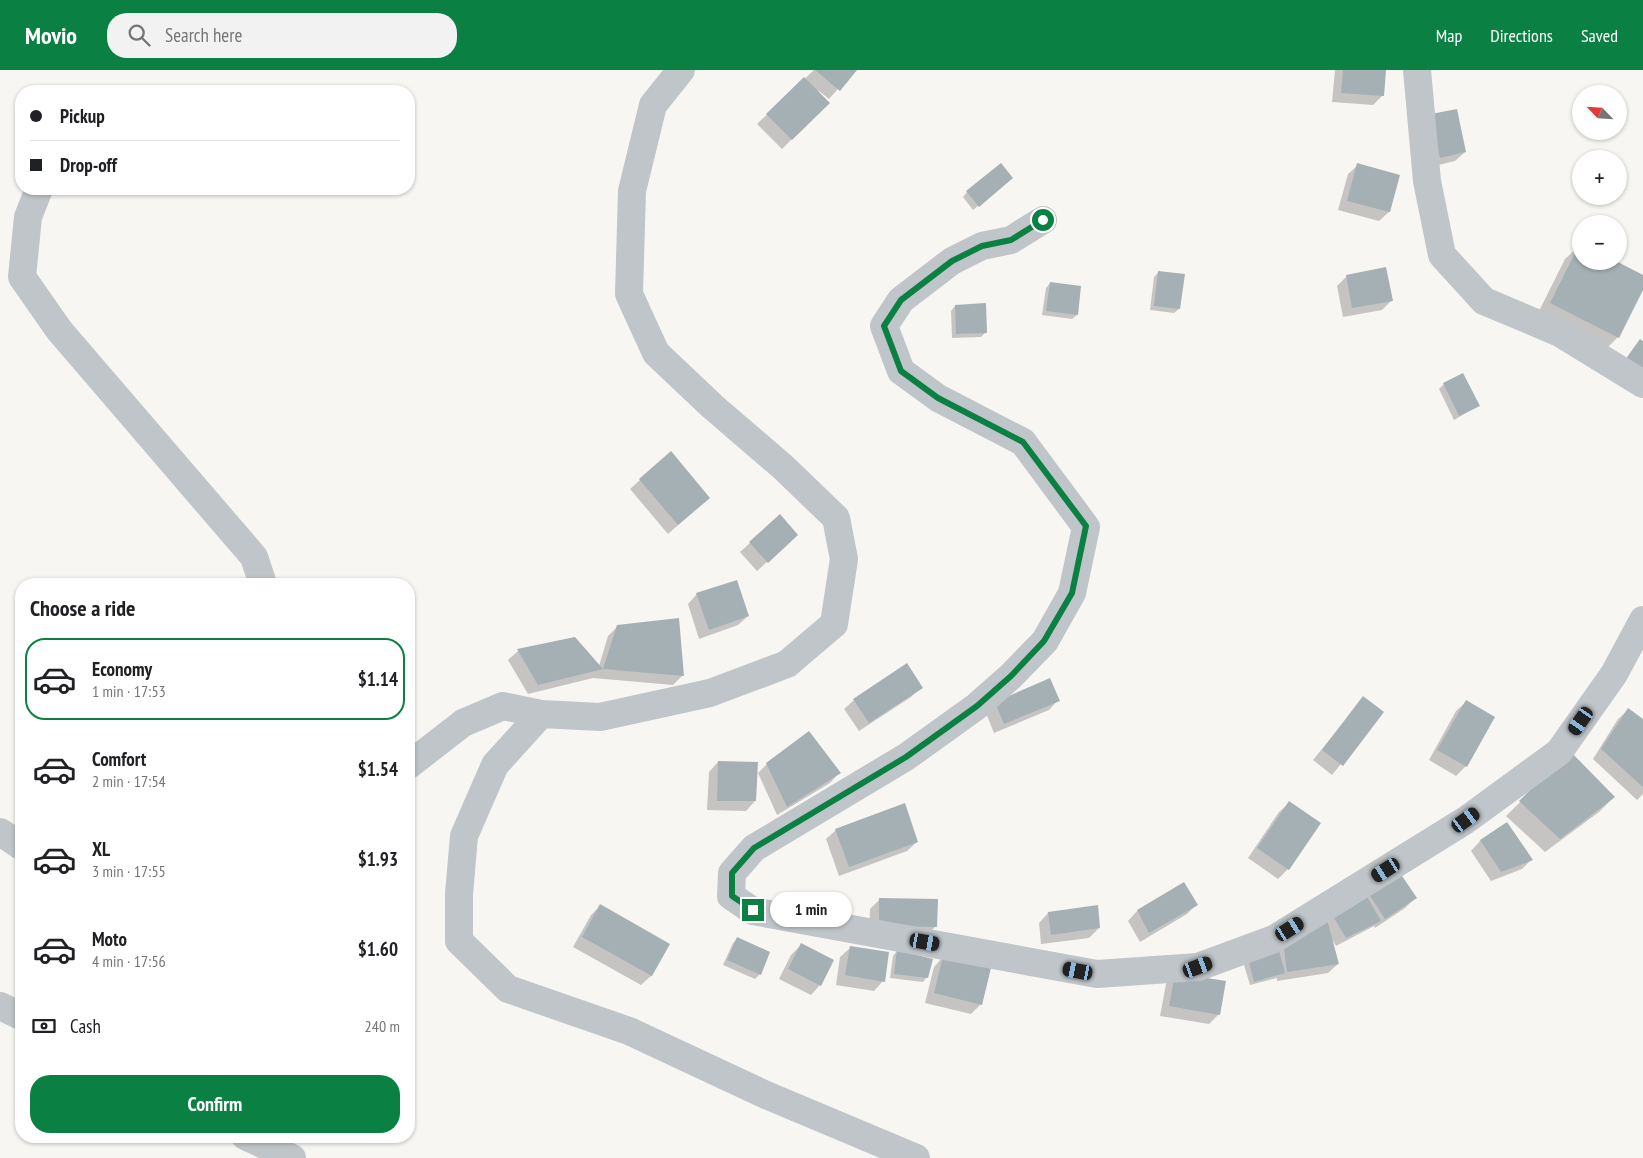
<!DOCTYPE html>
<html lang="en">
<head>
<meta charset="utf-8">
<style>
	:root { --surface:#fff; --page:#f2f2f2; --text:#202124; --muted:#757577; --line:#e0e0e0; --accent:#0b8043 }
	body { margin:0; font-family:"PT Sans Narrow",sans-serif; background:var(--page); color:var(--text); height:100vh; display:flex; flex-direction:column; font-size:19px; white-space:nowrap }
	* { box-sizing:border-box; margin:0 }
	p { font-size:16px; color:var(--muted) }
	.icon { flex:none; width:28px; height:28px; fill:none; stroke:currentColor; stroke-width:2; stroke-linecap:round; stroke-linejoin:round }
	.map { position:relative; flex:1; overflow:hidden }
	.details { position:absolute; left:15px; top:508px; width:400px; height:565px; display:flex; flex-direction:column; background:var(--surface); border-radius:20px; box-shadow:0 1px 4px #0004 }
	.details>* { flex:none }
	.hud { position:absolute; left:15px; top:15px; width:400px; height:110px; border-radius:20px; box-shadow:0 1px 4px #0004; display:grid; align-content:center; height:110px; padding:0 15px; background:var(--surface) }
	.needle { width:32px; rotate:295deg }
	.fabs { position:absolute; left:1572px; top:15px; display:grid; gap:10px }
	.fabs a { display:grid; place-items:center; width:55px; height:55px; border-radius:50%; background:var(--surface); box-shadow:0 1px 4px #0004; font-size:25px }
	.end { position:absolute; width:22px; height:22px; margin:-11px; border:6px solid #0b8043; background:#fff; box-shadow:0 0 0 2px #fff }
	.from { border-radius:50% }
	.bubble { position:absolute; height:35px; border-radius:18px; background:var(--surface); box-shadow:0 1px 4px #0004; font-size:16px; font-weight:700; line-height:35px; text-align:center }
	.car { position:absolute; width:15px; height:30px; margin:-15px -8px; border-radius:6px; box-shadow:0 0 4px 1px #0007; background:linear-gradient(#222 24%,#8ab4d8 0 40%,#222 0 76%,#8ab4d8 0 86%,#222 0) }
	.hud b { display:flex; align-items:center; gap:18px; height:48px; font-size:19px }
	.hud b+b { border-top:1px solid var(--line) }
	.hud i { width:12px; height:12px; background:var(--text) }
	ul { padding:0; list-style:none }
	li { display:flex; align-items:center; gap:15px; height:82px; margin:0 10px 8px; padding:0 5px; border:2px solid transparent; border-radius:20px }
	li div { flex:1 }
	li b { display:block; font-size:19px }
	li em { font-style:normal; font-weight:700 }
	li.active { border-color:var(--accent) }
	li>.icon { width:45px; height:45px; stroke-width:1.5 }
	h2 { padding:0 15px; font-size:22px; line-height:60px }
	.pay { display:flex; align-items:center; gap:12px; height:55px; padding:0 15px; font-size:19px }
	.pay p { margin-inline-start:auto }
	.primary-button { display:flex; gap:10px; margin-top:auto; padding:10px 15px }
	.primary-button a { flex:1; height:58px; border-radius:20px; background:var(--accent); color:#fff; font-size:20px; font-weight:700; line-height:58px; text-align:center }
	header { display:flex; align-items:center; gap:30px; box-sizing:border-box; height:70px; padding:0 25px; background:var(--accent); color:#fff }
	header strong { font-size:24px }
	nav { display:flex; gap:28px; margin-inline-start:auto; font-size:18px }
	.search { width:350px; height:45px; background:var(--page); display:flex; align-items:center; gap:12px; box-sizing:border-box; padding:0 18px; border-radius:20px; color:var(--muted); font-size:19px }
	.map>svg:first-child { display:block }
	.shadow { fill:#0003 }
	.building { fill:#a4b0b3 }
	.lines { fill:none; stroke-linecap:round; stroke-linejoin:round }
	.minor { stroke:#bfc5c8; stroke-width:28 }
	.route { stroke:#0b8043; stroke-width:6 }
</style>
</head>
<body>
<header>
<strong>Movio</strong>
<div class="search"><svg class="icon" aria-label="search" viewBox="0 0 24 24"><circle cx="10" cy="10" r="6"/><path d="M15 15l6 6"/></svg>Search here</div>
<nav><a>Map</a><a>Directions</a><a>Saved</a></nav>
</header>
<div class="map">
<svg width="1643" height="1088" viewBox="0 0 1643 1088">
	<rect width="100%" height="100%" fill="#f7f6f3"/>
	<!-- shadow -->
	<path class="shadow" d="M814,0H855L829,29L819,21L817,22L828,33L782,79L757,54Z
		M1335,0H1385L1383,25L1373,35L1332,32Z
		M1422,55L1465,82L1455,91L1430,97Z
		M1358,95L1398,105L1389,142L1379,151L1338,140L1348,104Z
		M1007,112L973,140L963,127L967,122Z
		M1580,175L1581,191L1643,206V217L1618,267L1604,281L1536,247L1565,189Z
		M1159,202L1179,239L1174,243L1150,240L1154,207Z
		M1347,206L1392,230L1382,240L1343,247L1337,216Z
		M1050,213L1077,245L1072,249L1042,245L1046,218Z
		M955,236L986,262L981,267L952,268L951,241Z
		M1444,314L1478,336L1454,350L1439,319Z
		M640,410L709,428L668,464L630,419Z
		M750,473L787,474L757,501L740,482Z
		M697,524L748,546L738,555L699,569L688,534Z
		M618,556L683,605L673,615L593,608L528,624L508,590L518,581L574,568L599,596L608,566Z
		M921,617L911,627L859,661L844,639L854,630Z
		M1363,628L1382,643L1332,705L1313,690Z
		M1058,630L1049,640L994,663L986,643L995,633Z
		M1466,632V696L1456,706L1429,690L1456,641Z
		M1628,640L1643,651V724L1637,730L1593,689L1618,649Z
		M1570,683L1614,727L1599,742L1545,782L1506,746Z
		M718,692L755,731L746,741L707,740L709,702Z
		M767,694L839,703L830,713L777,745L758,703Z
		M1289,733L1288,799L1278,809L1248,788L1279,742Z
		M1507,754L1531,790L1522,799L1491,811L1471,781L1480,771Z
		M836,760L917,772L907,781L839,806L826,769Z
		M1184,814L1196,835L1187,844L1140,872L1128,851L1137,841Z
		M1366,819L1415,828L1405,838L1375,858L1374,856L1336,876L1332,869L1338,894L1328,903L1277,911V908L1250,915L1244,895L1249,890Z
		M879,830L936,856L926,866L869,865L870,839Z
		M600,836L669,874L651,906L641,915L573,877L591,845Z
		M1048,843L1099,858L1089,868L1041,874L1039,853Z
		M737,869L760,904L755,909L723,895L733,873Z
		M801,875L820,915L811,925L779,909L791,885Z
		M850,878L883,911L874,921L836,915L840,887Z
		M897,881L927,907L923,912L890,908L893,886Z
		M943,887L981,934L971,944L925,933L934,897Z
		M1175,904L1219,944L1209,954L1160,946L1166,914Z"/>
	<!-- building -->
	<path class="building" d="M815,0H857L840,21Z
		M1343,0H1386L1384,26L1341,23Z
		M804,7L830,33L792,70L766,44Z
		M1457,39L1466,82L1440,88L1431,44Z
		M1001,93L1013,108L979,137L966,121Z
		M1357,93L1400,105L1390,142L1347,131Z
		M1580,173L1581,191H1616L1643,205V220L1619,268L1550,233Z
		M1386,197L1393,231L1352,238L1346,205Z
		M1158,201L1185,204L1180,239L1154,236Z
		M1050,212L1081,216L1078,245L1046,241Z
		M986,233L987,263L956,264L955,235Z
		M1640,269L1643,271V303L1625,290Z
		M1463,303L1480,336L1459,346L1443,313Z
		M671,381L710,428L678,455L639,409Z
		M780,444L798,465L768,493L749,472Z
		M737,510L749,546L709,560L696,523Z
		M679,548L684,606L603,599L617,555Z
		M575,567L603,599L538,615L517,579Z
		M907,593L923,618L869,653L853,629Z
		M1050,608L1060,631L1004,654L995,632Z
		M1363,626L1384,642L1343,696L1322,680Z
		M1466,630L1495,647L1467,697L1437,680Z
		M1628,638L1643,649V717L1601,679Z
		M809,661L841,703L787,737L766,693Z
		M1570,681L1615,727L1560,769L1519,731Z
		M718,691L758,692L756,731H717Z
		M1289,731L1321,753L1289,800L1257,778Z
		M905,733L918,772L849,797L835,759Z
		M1507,752L1533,790L1501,802L1480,770Z
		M1396,797L1417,828L1385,849L1365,818Z
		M1184,812L1198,835L1149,863L1137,840Z
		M1364,821L1381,851L1346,868L1330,841Z
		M879,828L938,829L937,857L879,856Z
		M600,834L670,874L652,906L582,867Z
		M1098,835L1100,858L1051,865L1048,842Z
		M1325,842L1339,894L1287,902L1283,871Z
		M737,867L770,882L761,905L727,890Z
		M801,873L834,890L821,916L788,899Z
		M1277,873L1285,903L1254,912L1248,889Z
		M850,876L889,882L885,912L845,905Z
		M897,880L933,889L928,908L894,904Z
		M943,886L991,898L982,935L934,923Z
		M1175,903L1226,911L1220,945L1169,936Z"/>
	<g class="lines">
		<!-- minor -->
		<path class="minor" d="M681,0L653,35L632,121L629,224L656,283L712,336L783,397L836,448L844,489L834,554L787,594L710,623L600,647L541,644L495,695L464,766L459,824V871L508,919L629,961L766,1025L916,1088
			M1417,0L1427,111L1442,185L1484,231L1560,263L1643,314
			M39,119L28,147L22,207L59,260L254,487L263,514
			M1043,150L1011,170L982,176L952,191L901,230L884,256L901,301L938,328L1023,372L1086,457L1072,523L1045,571L1011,606L977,636L906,687L754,778L732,803L731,826L753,841L1097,904L1198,897L1274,869L1466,750L1559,682L1614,604L1643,550
			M409,695L463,653L503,636L541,644
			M0,762L21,776
			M0,936L21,946
			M245,1066L292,1088"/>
	</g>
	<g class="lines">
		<!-- route -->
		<path class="route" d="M753,840L732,826V803L754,778L906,687L977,636L1011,606L1044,571L1072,523L1086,456L1023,372L938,328L901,301L884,256L901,230L952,191L982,176L1011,170L1043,150"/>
	</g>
</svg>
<div class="fabs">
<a><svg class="needle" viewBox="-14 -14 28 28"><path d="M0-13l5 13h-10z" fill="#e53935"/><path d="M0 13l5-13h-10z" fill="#757577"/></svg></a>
<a>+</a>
<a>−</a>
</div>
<i class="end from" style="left:1043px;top:150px"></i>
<i class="end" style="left:753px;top:840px"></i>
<div class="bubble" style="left:770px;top:822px;width:82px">1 min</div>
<i class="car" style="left:1581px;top:651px;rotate:215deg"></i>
<i class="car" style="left:1466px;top:750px;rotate:54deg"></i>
<i class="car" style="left:1386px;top:800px;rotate:238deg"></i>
<i class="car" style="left:1290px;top:859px;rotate:58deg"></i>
<i class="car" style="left:925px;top:872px;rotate:100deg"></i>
<i class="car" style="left:1198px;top:897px;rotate:70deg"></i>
<i class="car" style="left:1078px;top:901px;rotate:281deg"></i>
<div class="hud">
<b><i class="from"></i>Pickup</b>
<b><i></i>Drop-off</b>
</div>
<section class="details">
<h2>Choose a ride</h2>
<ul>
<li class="active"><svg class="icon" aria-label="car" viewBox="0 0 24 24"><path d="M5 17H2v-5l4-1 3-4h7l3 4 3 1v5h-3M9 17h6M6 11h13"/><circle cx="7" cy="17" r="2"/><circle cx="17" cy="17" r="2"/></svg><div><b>Economy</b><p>1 min · 17:53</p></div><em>$1.14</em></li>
<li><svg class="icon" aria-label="car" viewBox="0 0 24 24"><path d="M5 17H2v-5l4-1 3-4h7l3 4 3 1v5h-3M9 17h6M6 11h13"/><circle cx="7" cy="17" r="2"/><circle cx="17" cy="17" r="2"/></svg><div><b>Comfort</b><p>2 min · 17:54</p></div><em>$1.54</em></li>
<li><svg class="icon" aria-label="car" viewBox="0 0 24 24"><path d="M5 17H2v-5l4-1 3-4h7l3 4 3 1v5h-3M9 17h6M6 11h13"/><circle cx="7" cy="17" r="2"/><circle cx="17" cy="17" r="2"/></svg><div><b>XL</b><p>3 min · 17:55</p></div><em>$1.93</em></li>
<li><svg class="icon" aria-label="car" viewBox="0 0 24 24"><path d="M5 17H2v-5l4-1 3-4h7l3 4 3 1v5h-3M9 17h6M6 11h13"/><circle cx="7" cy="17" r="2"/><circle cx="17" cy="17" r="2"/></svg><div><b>Moto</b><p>4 min · 17:56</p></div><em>$1.60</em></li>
</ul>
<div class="pay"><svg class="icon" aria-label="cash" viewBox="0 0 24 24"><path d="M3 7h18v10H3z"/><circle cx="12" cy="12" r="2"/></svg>Cash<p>240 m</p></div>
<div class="primary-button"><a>Confirm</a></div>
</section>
</div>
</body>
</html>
